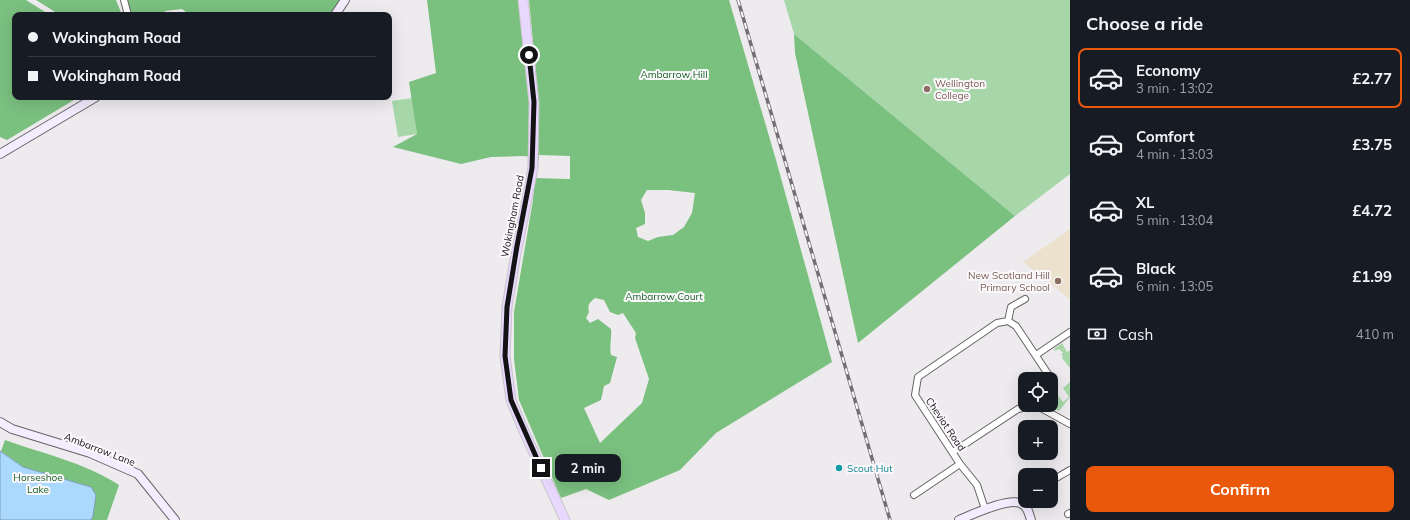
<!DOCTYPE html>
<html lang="en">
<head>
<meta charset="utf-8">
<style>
	:root { --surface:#171b24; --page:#20242c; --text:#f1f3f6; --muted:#9ea1a6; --line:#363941; --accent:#ea580c }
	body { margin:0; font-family:Mulish,sans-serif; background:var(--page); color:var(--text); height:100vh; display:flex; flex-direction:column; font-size:15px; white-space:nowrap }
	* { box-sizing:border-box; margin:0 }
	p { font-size:13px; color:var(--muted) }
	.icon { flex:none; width:22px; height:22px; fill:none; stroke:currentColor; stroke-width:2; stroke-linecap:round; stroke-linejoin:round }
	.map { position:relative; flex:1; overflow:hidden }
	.sheet { display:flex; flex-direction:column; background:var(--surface); width:340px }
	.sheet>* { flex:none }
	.banner { position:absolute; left:12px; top:12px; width:380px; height:88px; border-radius:8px; box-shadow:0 4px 16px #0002; display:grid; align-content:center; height:88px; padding:0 16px; background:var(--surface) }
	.tools { position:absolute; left:1018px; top:372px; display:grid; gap:8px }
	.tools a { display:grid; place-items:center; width:40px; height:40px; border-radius:8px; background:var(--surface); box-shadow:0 4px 16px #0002; font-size:20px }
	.end { position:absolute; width:18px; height:18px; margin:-9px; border:5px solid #131214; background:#fff; box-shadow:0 0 0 2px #fff }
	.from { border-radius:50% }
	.bubble { position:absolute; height:28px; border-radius:8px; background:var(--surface); box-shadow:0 4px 16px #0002; font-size:13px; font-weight:700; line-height:28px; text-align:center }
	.banner b { display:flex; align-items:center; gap:14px; height:38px; font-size:15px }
	.banner b+b { border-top:1px solid var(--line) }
	.banner i { width:10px; height:10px; background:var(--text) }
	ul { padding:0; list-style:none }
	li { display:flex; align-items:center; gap:12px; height:60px; margin:0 8px 6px; padding:0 8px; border:2px solid transparent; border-radius:8px }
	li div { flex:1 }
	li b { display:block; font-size:15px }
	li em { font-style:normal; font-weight:700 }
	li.on { border-color:var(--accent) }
	li>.icon { width:36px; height:36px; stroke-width:1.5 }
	h2 { padding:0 16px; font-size:18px; line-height:48px }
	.pay { display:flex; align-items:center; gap:10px; height:44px; padding:0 16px; font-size:15px }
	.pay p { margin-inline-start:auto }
	.primary-button { display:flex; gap:8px; margin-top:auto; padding:8px 16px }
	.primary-button a { flex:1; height:46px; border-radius:8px; background:var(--accent); color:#fff; font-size:16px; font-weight:700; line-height:46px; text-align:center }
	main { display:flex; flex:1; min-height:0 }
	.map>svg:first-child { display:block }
	.education { fill:#ece1cc }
	.green { fill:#a7d7a9 }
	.forest { fill:#7ac07f; fill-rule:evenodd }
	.water { fill:#abd8fd; stroke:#7d9db7 }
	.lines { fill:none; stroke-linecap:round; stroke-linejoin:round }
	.street-casing { stroke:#676467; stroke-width:8 }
	.secondary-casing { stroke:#676467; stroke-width:10 }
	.primary-casing { stroke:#c6c6c7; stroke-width:11 }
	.street { stroke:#fff; stroke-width:6 }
	.secondary { stroke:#f4ecff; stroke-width:8 }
	.primary { stroke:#e9d8fe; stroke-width:9 }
	.rail-casing { stroke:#716f72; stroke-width:3.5 }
	.rail { stroke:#fbf8fc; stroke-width:2; stroke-dasharray:6; stroke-linecap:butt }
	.route { stroke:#131214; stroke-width:5 }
	.education-dot { fill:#8d6e63; stroke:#fbf8fc; stroke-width:1.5 }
	.culture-dot { fill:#0f9aa8; stroke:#fbf8fc; stroke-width:1.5 }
	.labels { text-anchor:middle; stroke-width:4; stroke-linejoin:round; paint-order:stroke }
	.park-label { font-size:10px; fill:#135d21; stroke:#fbf8fc }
	.education-label { font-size:10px; fill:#785e54; stroke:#fbf8fc; text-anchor:start }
	.street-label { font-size:10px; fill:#131214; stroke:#fbf8fc }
	.culture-label { font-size:10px; fill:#0d838f; stroke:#fbf8fc; text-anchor:start }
</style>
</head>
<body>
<main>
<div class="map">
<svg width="1070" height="520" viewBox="0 0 1070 520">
	<rect width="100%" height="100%" fill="#eeebee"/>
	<!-- education -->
	<path class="education" d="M1070,229V299L1023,262Z"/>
	<!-- green -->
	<path class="green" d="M784,0H1070V174L1015,216L794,34Z
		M412,98L417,134L398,137L392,101Z
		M1062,343L1067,352L1070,350V368L1062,358L1063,357L1061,354L1063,353L1059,349L1055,351L1054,349Z
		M1070,382V397L1059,411L1050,406L1051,391L1057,392L1056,393L1063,402L1069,397L1063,388Z"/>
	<!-- forest -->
	<path class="forest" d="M0,0H26L50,15H15V97H79L7,140L0,137Z
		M36,0H116L122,15H60Z
		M124,0H345L335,15H190L182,9L165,11L164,15H128Z
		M427,0H523L533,157L523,156L491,157L461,164L393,147L417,134L409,82L436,73Z
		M529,0H729L776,160L832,362L716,433L680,470L609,500L586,489L561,498L519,400L514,359V312L533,200L535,178L570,179V156L539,155V160H537L539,103ZM647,190H668L695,193L692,213L684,227L673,235L658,237L648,241L638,237L636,228L645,224V213L641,200ZM595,298L604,300L610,312L618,315L623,313L636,333L635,338L649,379L642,403L600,443L584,408L601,400L604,386L610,383L617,357L611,355C609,346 612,338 611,329L598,319L590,323L586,318L589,312C587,305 590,302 595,298Z
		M794,34L1015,216L858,343L795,53Z
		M5,440C44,454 83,462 119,485L107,520H91L93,516L91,487L23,467L1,451Z"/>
	<!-- water -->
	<path class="water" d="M0,451L23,467L91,487L96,495L93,516L91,520H0Z"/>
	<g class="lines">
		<!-- street casing -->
		<g class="street-casing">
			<path id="street" d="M124,0L128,15
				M1008,321L1011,307L1025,299
				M1036,355L1070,332
				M953,452L1018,409L1030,406L1041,408L1070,424
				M1051,481L1070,470
				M914,495L960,464
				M1021,502L1025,497
				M985,509L977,485L960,464L915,395L918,377L997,323L1008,321L1016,326L1048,374L1049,379
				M1068,514L1070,513"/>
		</g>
		<!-- secondary casing -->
		<g class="secondary-casing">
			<path id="secondary" d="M335,15L345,0
				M0,154L96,97
				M0,422L12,429L90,453L138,474L175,520
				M959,520C971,515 1011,496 1022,504C1028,507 1029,514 1031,520"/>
		</g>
		<!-- primary casing -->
		<g class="primary-casing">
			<path id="primary" d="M523,0L534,103L533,168L515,259L507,307L505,356L511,400L523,429L565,520"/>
		</g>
		<!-- street -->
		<use href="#street" class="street"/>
		<!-- secondary -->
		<use href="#secondary" class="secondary"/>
		<!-- primary -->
		<use href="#primary" class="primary"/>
		<!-- rail casing -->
		<g class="rail-casing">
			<path id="rail" d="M738,0L890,520"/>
		</g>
		<!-- rail -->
		<use href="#rail" class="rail"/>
	</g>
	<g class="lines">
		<!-- route -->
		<path class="route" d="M529,55L534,102L532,168L517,246L507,307L505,356L511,400L541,468"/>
	</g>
	<!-- markers -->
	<g class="education-dot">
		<circle cx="927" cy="89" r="4"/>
		<circle cx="1058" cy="281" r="4"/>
	</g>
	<circle class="culture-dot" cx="839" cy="468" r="4"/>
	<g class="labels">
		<!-- park labels -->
		<g class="park-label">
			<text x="674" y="78">Ambarrow Hill</text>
			<text x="664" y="300">Ambarrow Court</text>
			<text x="38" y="481">Horseshoe<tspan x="38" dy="12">Lake</tspan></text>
		</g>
		<!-- education labels -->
		<g class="education-label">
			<text x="935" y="87">Wellington<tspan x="935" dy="12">College</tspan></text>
			<text x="1050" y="279" text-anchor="end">New Scotland Hill<tspan x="1050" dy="12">Primary School</tspan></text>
		</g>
		<!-- street labels -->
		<g class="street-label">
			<text transform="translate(512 216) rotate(-79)" y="4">Wokingham Road</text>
			<text transform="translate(946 424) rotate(56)" y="4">Cheviot Road</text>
			<text transform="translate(100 449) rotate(21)" y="4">Ambarrow Lane</text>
		</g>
		<!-- culture labels -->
		<g class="culture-label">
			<text x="847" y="472">Scout Hut</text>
		</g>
	</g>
</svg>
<div class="tools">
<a><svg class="icon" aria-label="locate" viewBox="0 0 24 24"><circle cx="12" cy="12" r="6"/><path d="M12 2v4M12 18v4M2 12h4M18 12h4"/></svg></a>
<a>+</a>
<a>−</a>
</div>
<i class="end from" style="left:529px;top:55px"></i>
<i class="end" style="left:541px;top:468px"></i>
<div class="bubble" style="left:555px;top:454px;width:66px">2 min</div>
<div class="banner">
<b><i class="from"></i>Wokingham Road</b>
<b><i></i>Wokingham Road</b>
</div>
</div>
<section class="sheet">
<h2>Choose a ride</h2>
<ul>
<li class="on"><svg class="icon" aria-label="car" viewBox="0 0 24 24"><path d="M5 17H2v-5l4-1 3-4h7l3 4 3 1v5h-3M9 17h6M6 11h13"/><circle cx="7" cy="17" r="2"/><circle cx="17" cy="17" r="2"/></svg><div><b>Economy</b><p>3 min · 13:02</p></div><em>£2.77</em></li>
<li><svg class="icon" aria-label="car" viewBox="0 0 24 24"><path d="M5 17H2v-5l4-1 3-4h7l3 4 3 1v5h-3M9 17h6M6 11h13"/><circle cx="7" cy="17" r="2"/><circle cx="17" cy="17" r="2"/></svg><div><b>Comfort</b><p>4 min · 13:03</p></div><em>£3.75</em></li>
<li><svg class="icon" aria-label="car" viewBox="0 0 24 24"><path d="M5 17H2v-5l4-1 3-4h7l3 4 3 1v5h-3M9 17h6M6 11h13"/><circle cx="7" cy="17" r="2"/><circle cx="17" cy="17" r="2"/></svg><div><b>XL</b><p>5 min · 13:04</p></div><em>£4.72</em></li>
<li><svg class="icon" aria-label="car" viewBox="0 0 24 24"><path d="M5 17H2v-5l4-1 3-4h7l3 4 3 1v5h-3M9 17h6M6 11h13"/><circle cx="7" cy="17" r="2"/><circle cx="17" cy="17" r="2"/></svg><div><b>Black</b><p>6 min · 13:05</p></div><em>£1.99</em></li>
</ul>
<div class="pay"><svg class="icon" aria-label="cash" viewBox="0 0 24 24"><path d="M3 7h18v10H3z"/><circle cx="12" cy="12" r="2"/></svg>Cash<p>410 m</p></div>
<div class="primary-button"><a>Confirm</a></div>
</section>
</main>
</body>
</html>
